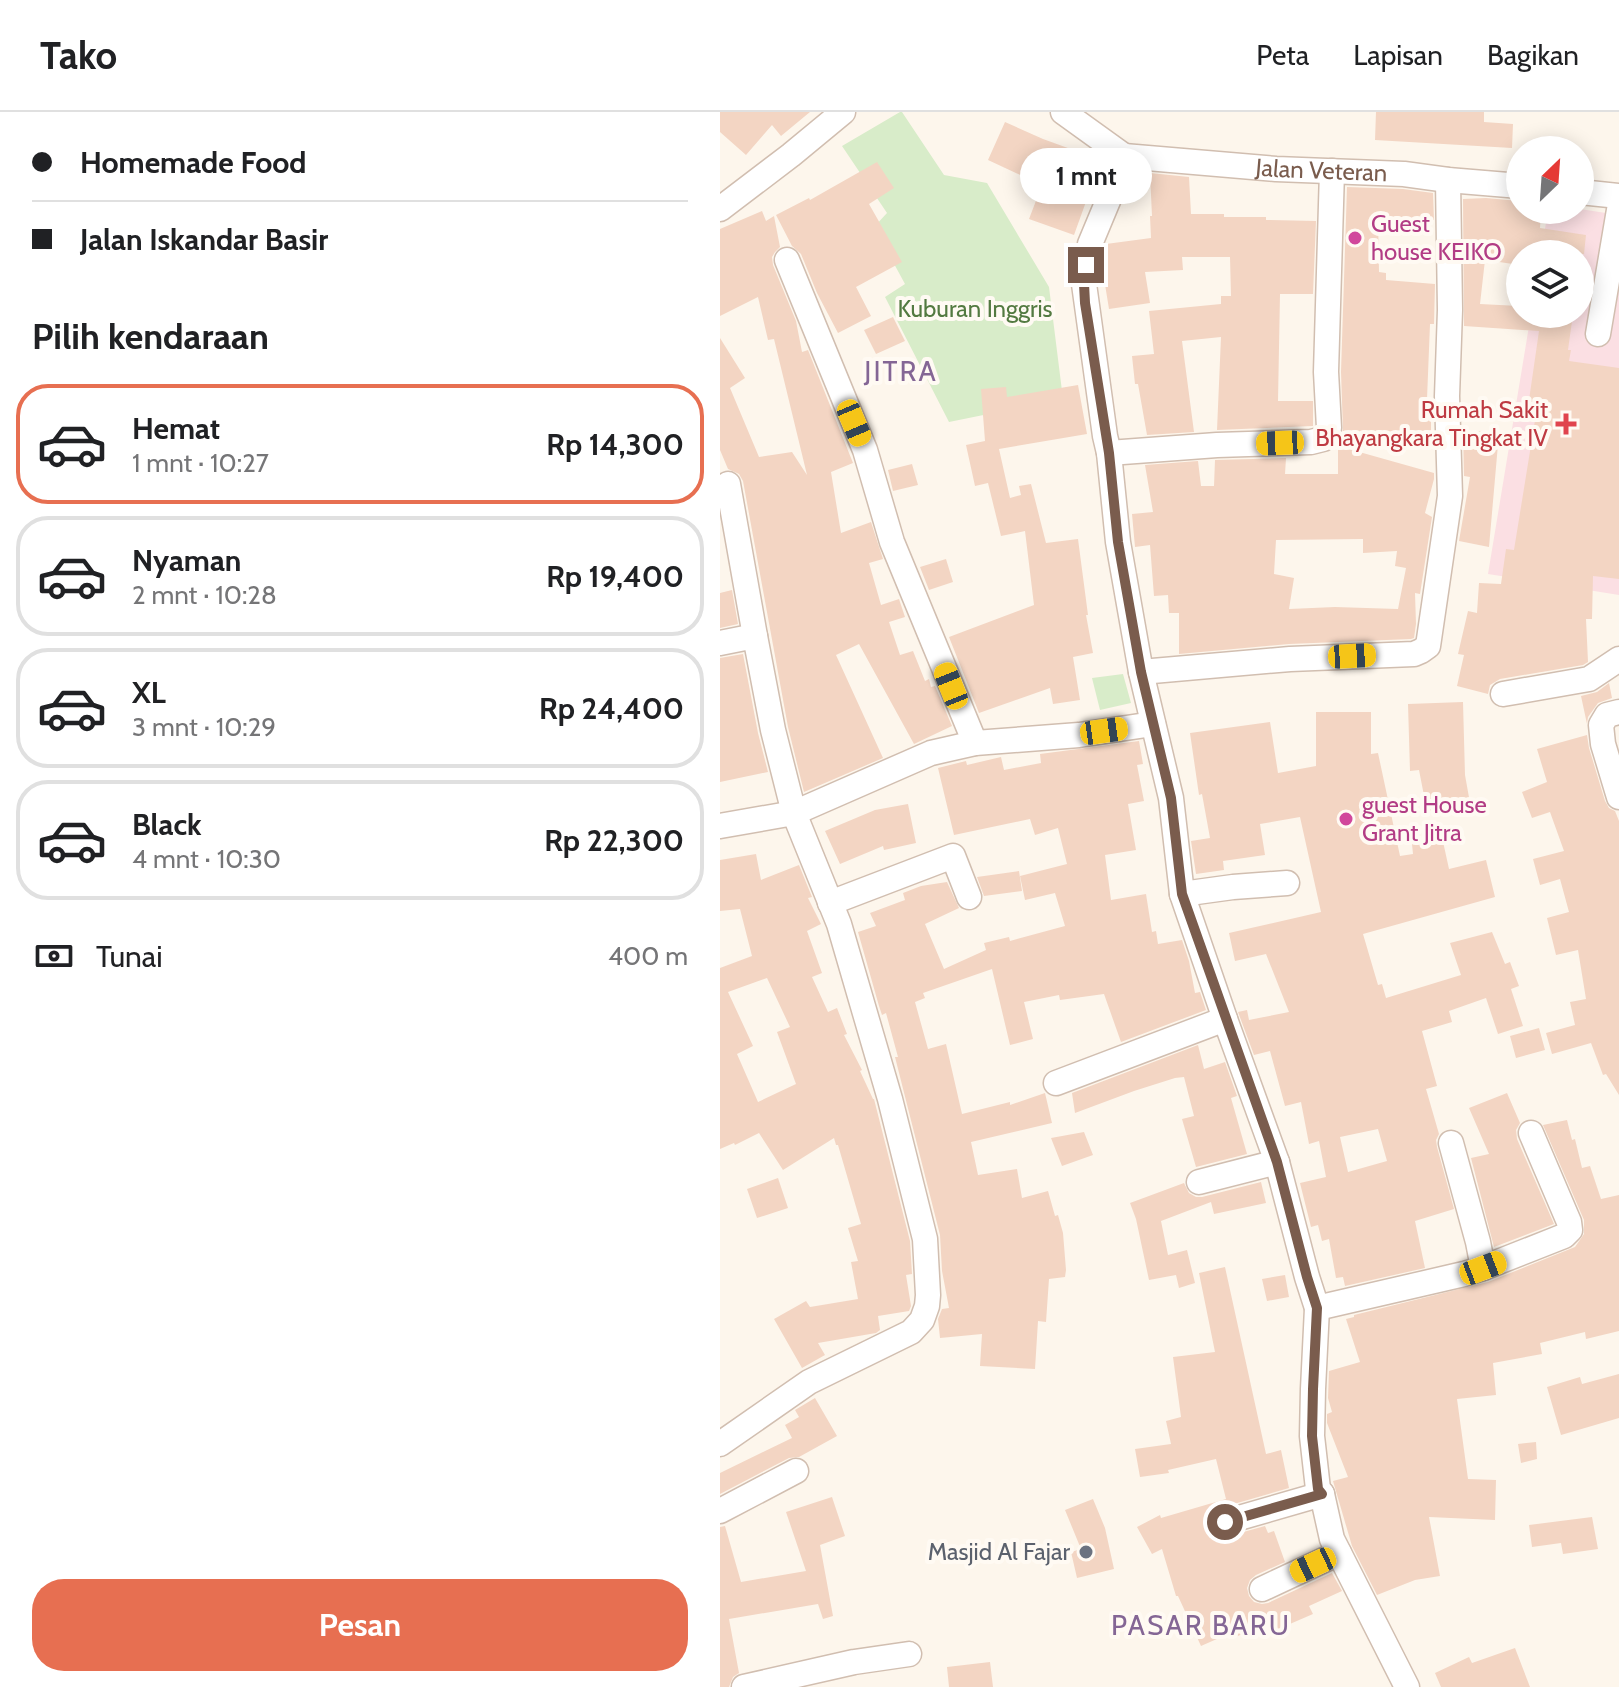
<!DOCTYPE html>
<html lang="id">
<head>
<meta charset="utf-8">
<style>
	:root { --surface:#fff; --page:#f6f6f6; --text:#202124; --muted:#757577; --line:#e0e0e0; --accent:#e76f51 }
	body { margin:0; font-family:Cabin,sans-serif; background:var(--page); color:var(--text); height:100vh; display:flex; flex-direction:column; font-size:30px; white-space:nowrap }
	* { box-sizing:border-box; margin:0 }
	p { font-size:26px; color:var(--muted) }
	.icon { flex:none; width:44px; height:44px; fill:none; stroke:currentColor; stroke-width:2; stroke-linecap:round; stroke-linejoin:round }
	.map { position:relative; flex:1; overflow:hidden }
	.drawer { display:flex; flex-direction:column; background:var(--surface); width:720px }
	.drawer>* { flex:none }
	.banner { display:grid; align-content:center; height:176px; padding:0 32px; background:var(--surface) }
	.needle { width:52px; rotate:25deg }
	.controls { position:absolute; left:786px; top:24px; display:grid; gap:16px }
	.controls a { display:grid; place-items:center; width:88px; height:88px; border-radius:50%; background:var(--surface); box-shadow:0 4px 20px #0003; font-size:40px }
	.end { position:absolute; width:36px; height:36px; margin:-18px; border:10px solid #7a5c4d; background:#fff; box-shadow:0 0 0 4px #fff }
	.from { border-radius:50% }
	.bubble { position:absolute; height:56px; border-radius:28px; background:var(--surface); box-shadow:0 4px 20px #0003; font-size:26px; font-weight:800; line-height:56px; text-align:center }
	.car { position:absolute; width:24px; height:48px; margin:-24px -12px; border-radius:10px; box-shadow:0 0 6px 2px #0007; background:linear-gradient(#f5c518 24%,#345 0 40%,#f5c518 0 76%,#345 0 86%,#f5c518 0) }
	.banner b { display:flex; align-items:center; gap:28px; height:76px; font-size:30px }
	.banner b+b { border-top:2px solid var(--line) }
	.banner i { width:20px; height:20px; background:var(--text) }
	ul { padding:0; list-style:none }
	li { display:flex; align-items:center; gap:24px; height:120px; margin:0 16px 12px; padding:0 16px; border:4px solid var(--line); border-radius:32px }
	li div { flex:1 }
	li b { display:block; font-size:30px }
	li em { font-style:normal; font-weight:800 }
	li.on { border-color:var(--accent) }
	li>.icon { width:72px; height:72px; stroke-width:1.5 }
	h2 { padding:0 32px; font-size:36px; line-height:96px }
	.pay { display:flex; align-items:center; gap:20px; height:88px; padding:0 32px; font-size:30px }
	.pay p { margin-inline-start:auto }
	.button { display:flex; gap:16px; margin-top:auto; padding:16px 32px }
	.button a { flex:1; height:92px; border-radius:32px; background:var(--accent); color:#fff; font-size:32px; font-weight:800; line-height:92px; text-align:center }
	header { display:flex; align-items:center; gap:48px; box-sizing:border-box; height:112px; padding:0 40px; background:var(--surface); border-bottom:2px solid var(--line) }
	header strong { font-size:38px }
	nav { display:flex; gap:44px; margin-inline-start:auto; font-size:28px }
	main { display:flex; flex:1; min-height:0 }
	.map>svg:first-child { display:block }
	.medical { fill:#fbdfe3 }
	.green { fill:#d8ecc9 }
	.building { fill:#f3d5c3; fill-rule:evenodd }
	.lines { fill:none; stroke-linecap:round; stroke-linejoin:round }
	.minor-casing { stroke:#d1beb0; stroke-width:27 }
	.minor { stroke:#fff; stroke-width:24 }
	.route { stroke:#7a5c4d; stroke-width:10 }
	.hotel-dot { fill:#d1479c; stroke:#fffaf3; stroke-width:3 }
	.health-dot { fill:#e0444e; stroke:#fffaf3; stroke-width:3 }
	.worship-dot { fill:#6b7280; stroke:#fffaf3; stroke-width:3 }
	.labels { text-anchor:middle; stroke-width:8; stroke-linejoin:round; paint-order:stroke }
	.street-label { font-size:24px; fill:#7a5c4d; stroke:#fffaf3 }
	.hotel-label { font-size:24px; fill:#b23c85; stroke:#fffaf3; text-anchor:start }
	.park-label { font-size:24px; fill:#537a41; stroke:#fffaf3 }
	.health-label { font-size:24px; fill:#be3a42; stroke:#fffaf3; text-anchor:end }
	.worship-label { font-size:24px; fill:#5b616d; stroke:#fffaf3; text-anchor:end }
	.quarter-label { font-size:28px; letter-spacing:2px; fill:#846695; stroke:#fffaf3 }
</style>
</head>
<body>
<header>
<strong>Tako</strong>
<nav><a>Peta</a><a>Lapisan</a><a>Bagikan</a></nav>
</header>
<main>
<section class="drawer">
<div class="banner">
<b><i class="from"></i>Homemade Food</b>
<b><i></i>Jalan Iskandar Basir</b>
</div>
<h2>Pilih kendaraan</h2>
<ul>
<li class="on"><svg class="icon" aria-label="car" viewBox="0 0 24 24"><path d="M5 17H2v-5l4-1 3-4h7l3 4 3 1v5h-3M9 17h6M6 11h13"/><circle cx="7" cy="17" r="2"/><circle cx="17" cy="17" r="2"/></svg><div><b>Hemat</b><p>1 mnt · 10:27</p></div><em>Rp 14,300</em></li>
<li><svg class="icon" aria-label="car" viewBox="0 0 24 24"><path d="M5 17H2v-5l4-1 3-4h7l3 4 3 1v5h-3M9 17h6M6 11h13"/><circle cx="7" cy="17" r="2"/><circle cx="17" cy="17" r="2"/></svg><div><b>Nyaman</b><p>2 mnt · 10:28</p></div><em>Rp 19,400</em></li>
<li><svg class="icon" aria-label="car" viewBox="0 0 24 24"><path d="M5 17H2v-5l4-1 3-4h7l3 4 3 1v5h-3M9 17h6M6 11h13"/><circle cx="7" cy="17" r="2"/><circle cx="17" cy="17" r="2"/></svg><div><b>XL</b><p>3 mnt · 10:29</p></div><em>Rp 24,400</em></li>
<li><svg class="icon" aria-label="car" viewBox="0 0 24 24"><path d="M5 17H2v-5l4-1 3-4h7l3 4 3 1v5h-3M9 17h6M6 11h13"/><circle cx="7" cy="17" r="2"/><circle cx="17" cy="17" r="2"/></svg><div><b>Black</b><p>4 mnt · 10:30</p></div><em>Rp 22,300</em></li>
</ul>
<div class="pay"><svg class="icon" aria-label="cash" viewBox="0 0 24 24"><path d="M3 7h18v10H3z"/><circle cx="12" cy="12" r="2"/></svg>Tunai<p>400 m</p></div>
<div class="button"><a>Pesan</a></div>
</section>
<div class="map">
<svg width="899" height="1575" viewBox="0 0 899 1575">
	<rect width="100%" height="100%" fill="#fdf6ec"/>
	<!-- medical -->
	<path class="medical" d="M860,97L899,103V483L768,462L811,202H860V142H821L828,98Z"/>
	<!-- green -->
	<path class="green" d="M180,0H182L224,63L267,71L329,175L343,287L229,310L165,185L185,172L154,115L167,101L122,34Z
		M403,562L411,591L380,598L372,566Z"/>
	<!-- building -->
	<path class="building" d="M0,0H90L61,24L52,13L26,43L0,20Z
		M656,0H764V10L793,12L792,36L655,28Z
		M285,10L323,27L381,48L354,123L309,107L322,73L268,48Z
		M157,50L174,76L149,92L182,150L136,175L151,204L118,221L97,181L81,142L72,134L56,103L89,86L90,88Z
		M430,61L469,65L471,102H504V105H546V108L596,109L593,182H560L558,289H593V314L497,318L501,225L462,229L474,320L427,323L418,272H415L412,244L434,242L429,199L501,192V184H511L510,145H462L463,158L425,160L430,191L389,197L382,154L385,136L386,132L431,126L430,104H432Z
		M627,75L683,77L713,81L714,108L658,104L659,160L666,161V168L715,172L714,212H710L707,287H711V320L623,319L621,260Z
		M766,86L799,89L798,98H821L820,116L866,123L864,142H800V153L765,148L760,192L799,194V202H853L848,238H851L849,249L899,256V467L873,464L872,507H866L868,550L863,553L780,567L770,573L768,582L737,574L744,543L738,542L748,499L757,501L759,471L781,472L786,437L794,438L817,296L808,295L819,219L744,214L743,87Z
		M42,99L46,109L54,104L60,135L55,140L52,145L53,153L76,209L82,240L88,238L133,351L111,360L121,421L151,410L163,447L149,451L161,493L179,487L185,505L169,510L180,543L193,539L205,569L209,567L211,575L215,574L232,614L194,632L139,532L116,543L163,646L84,680L68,615L23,369L19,362L8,357L0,338V226L25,266L10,276L39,345L72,340L87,363L54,227L48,228L38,185L0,204V117Z
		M173,205L185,229L156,242L144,218Z
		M358,273L367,322L279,337L290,386L301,383L299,374L311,372L326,431L358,427L368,503H366L373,541L353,545L360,588L333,592L330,576L259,601L229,525L314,493L305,419L281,424L268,371L255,374L246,333L265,329L261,277L286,275L287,285Z
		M743,318L779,321L769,435L739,429L750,365L744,364Z
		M618,334L714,361V367L705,401L712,405L700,482L695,481L696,512L694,526L691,527L569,532L459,542V501H449L448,483L434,484L430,433L415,435L412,402L433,400L425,353L478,349L481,374H494L495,348L566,346L565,362H618ZM643,427V441L677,439L675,454L686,456L678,497L615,495L569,497L574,466L554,462L556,428Z
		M192,352L198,373L173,379L168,358Z
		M226,447L233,470L209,478L200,455Z
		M12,478L18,512L0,516V481Z
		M23,542L38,621L48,660L0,670V546Z
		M889,571L892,586L878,591L868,605L867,612L861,584L877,580Z
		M743,590L745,663L750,691L707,699L699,658L690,659L688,592Z
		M596,600H651V642L658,641L680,744L693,742L692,732L722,725L729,757L766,748L775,785L643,822L658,873L662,872L666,886L741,863L730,831L772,820L785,852L790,850L799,874L791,877L803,914L778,922L766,886L729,899L732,910L702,919L717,974L706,977L719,1022L716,1028L717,1035L734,1097L695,1109L705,1156L625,1174L623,1165L616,1166L609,1127L602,1129L598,1113L591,1115L580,1071L606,1065L599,1029L589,1032L581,990L565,994L550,939L534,943L518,900L527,898L529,908L569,900L546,842L515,849L509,821L601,800L580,705L540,712L545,743L503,749L504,758L476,762L471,729L490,726L482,682L479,683L470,621L550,610L558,661L596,654ZM658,1017L667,1049L628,1060L620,1025Z
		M867,623L869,636L885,689L889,696L895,699L899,709V983L886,962L883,963L871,931L832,942L826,921L855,913L850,890L866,887L858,838L836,843L827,806L849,800L840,767L820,773L813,747L844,739L830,700L812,706L802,680L827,670L817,637Z
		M419,629L423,652L417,653L424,689L408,692L416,738L385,743L391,788L426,782L432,820L436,819L438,832L462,828L469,849L475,881L480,880L486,898L401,930L384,882L340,888L339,883L304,890L313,927L290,933L272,857L203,881L205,886L195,890L208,937L226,932L242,1002L290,990V993L325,981L332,1011L251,1030L258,1063L297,1057L302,1086L328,1079L335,1104L338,1103L343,1121L346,1158L345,1165L329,1167L326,1210L318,1209L315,1257L260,1254L262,1222L220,1226L218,1207L222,1197L229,1196L222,1159L220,1123L175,945H178L166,901L162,903L159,894L138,820L156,814L150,801L185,788L183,781L201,774L227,770L239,796L205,812L224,857L266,838L264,831L289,825L290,829L345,814L335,781L305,788L300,764L347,752L338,716L315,723L310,707L234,723L218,656L246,649L247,653L281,645L284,658L321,651L320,642Z
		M188,692L196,731L164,738L163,734L120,752L105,719L155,698Z
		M36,742L41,768L79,753L92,785L88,786L101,812L87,819L102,861L92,865L108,900L117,896L127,922L124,923L142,958L140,959L153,987H154L190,1129L192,1162L186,1163L191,1194L189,1199L158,1204L160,1218L156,1221L98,1231L105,1243L82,1256L54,1207L86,1189L90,1195L138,1187L131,1150L138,1149L128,1116L141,1112L118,1033H116L114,1026L63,1058L39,1021L15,1033L14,1031L0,1037V856L32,844L20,797L0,799V748ZM47,866L70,915L57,920L76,972L38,990L17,942L33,934L8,880Z
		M299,759L302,779L264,784L257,765Z
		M819,916L825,938L796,946L790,924Z
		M478,933L484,957L505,950L517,984L511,986L527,1042L476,1055L462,1007L474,1004L464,965L455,966L414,979L355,1001L352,981Z
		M787,981L800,1011L796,1018L797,1027L834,1112L774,1135L751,1046L769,1042L749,996Z
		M847,1008L852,1028L855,1027L862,1056L870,1054L881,1087L899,1083V1219L866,1227L865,1220L820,1231L822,1242L773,1251L776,1283L737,1287L748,1367L776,1368L775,1408L709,1405L720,1464L695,1468L657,1483L632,1434L613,1369L628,1365L607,1311V1302L612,1300L608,1286L609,1259L640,1250L626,1207L634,1205V1203L768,1170L855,1135L864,1122V1108L823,1013Z
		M364,1020L373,1043L342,1054L331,1026Z
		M58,1066L68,1096L37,1106L27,1077Z
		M541,1070L546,1091L494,1102L491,1090L441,1109L448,1143L467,1138L475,1171L459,1176L456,1163L429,1168L416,1107L410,1091L464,1071L469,1081L476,1085H482Z
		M505,1155L546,1342L561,1338L569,1376L500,1396L494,1400L491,1406V1415L495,1421L502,1425L509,1424L545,1414L548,1421L554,1419L565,1450L536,1463L530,1468L527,1476L529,1484L534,1490L542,1492L548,1491L612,1461L622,1479L589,1494L593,1502L556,1518L552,1508L518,1524L515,1519L481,1534L458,1484H456L442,1437L432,1442L417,1415L440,1403L441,1406L506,1387L496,1347L448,1358L449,1361L420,1365L415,1337L451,1332L446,1309L461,1305L453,1245L495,1240L479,1161Z
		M565,1163L569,1185L547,1189L542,1167Z
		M899,1262V1306L841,1323L827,1275L860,1265L862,1272Z
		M95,1286L117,1324L79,1345L69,1346L0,1382V1361L72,1326L65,1313L79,1305L75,1298Z
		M816,1330L817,1347L801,1351L798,1332Z
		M112,1385L125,1424L100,1433L113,1504L103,1507L98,1492L9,1507L19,1561L13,1565L9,1575H0V1415L5,1414L21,1470L86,1459L66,1400Z
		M373,1387L385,1416L394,1457L357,1466L351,1440L361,1437L345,1398Z
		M872,1405L878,1437L843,1442L841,1431L812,1435L809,1413Z
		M795,1536L810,1575H721L715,1561L749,1545L752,1551Z
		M270,1550L273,1575H229L227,1555Z"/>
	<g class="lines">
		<!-- minor casing -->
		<g class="minor-casing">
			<g id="minor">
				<path d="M343,0L404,44"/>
				<path d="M404,44L390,84L370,132L364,172L385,324L389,341L398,430L421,560L451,686L462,782L505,907L557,1050L587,1165L597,1196L593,1277L592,1324L598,1377L602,1382L612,1427L687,1575"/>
				<path id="s1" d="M404,44L556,57L684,62L728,68L800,74"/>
				<path d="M860,80L899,84"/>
				<path d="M0,97L71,43L123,0"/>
				<path d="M67,148L145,338L172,430L255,631"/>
				<path d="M878,222L899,98"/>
				<path d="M389,341L497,333L591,330L603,327L609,316L606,260L612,59"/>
				<path d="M8,372L35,524"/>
				<path d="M0,531L35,524L53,618L74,701L119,812L170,987L205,1127L208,1183L207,1194L202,1208L191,1220L89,1270L0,1332"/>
				<path d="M421,560L570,547L694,542L701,539L708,534L730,384L727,284L730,198L728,68"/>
				<path d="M783,582L869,567L899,547"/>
				<path d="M899,600L887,603L881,613L883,632L899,685"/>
				<path d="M0,714L74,701L211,641L255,631L359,623L433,612"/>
				<path d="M462,782L513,775L567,771"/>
				<path d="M110,791L233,744L249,785"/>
				<path d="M336,971L505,907"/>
				<path d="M479,1070L557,1050"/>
				<path d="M763,1156L844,1124L850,1118L849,1110L811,1021"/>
				<path d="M597,1196L744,1162L763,1156L758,1130L731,1031"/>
				<path d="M0,1399L76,1359"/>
				<path d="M505,1410L602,1382"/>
				<path d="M542,1477L619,1441"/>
				<path d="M24,1575L134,1550L189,1542"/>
			</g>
		</g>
		<!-- minor -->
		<use href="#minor" class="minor"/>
	</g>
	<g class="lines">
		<!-- route -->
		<path class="route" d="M366,153L364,172L365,191L389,341L398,430L421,560L451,686L462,782L557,1050L587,1165L597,1196L593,1277L592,1324L598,1377L602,1382L505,1410"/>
	</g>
	<!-- markers -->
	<g class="hotel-dot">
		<circle cx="635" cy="126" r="8"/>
		<circle cx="626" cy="707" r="8"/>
	</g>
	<path class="health-dot" d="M842 300h8v8h8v8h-8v8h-8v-8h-8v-8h8z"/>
	<circle class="worship-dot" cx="366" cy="1440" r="8"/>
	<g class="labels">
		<!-- street labels -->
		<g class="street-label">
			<text dy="8" stroke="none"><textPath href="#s1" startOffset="198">Jalan Veteran</textPath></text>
		</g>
		<!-- hotel labels -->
		<g class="hotel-label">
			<text x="651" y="120">Guest<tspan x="651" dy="28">house KEIKO</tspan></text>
			<text x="642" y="701">guest House<tspan x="642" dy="28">Grant Jitra</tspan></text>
		</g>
		<!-- park labels -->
		<g class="park-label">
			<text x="255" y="205">Kuburan Inggris</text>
		</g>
		<!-- health labels -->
		<g class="health-label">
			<text x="828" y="306">Rumah Sakit<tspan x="828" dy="28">Bhayangkara Tingkat IV</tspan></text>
		</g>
		<!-- worship labels -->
		<g class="worship-label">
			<text x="350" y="1448">Masjid Al Fajar</text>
		</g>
		<!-- quarter labels -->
		<g class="quarter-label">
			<text x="181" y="269">JITRA</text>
			<text x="481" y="1523">PASAR BARU</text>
		</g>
	</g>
</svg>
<div class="controls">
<a><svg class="needle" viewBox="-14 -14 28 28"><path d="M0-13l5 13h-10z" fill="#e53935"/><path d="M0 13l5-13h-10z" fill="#757577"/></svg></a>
<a><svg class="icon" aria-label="layers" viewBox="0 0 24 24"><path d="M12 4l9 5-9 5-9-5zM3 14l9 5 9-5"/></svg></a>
</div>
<i class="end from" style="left:505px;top:1410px"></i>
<i class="end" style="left:366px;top:153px"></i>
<div class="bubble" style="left:300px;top:36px;width:132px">1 mnt</div>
<i class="car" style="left:134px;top:311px;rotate:157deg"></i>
<i class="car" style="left:560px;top:331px;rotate:268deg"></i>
<i class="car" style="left:632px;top:544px;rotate:87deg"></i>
<i class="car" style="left:231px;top:574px;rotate:338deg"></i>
<i class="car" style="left:384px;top:619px;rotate:82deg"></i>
<i class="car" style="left:763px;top:1156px;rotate:69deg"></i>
<i class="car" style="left:593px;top:1453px;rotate:245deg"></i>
</div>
</main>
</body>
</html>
